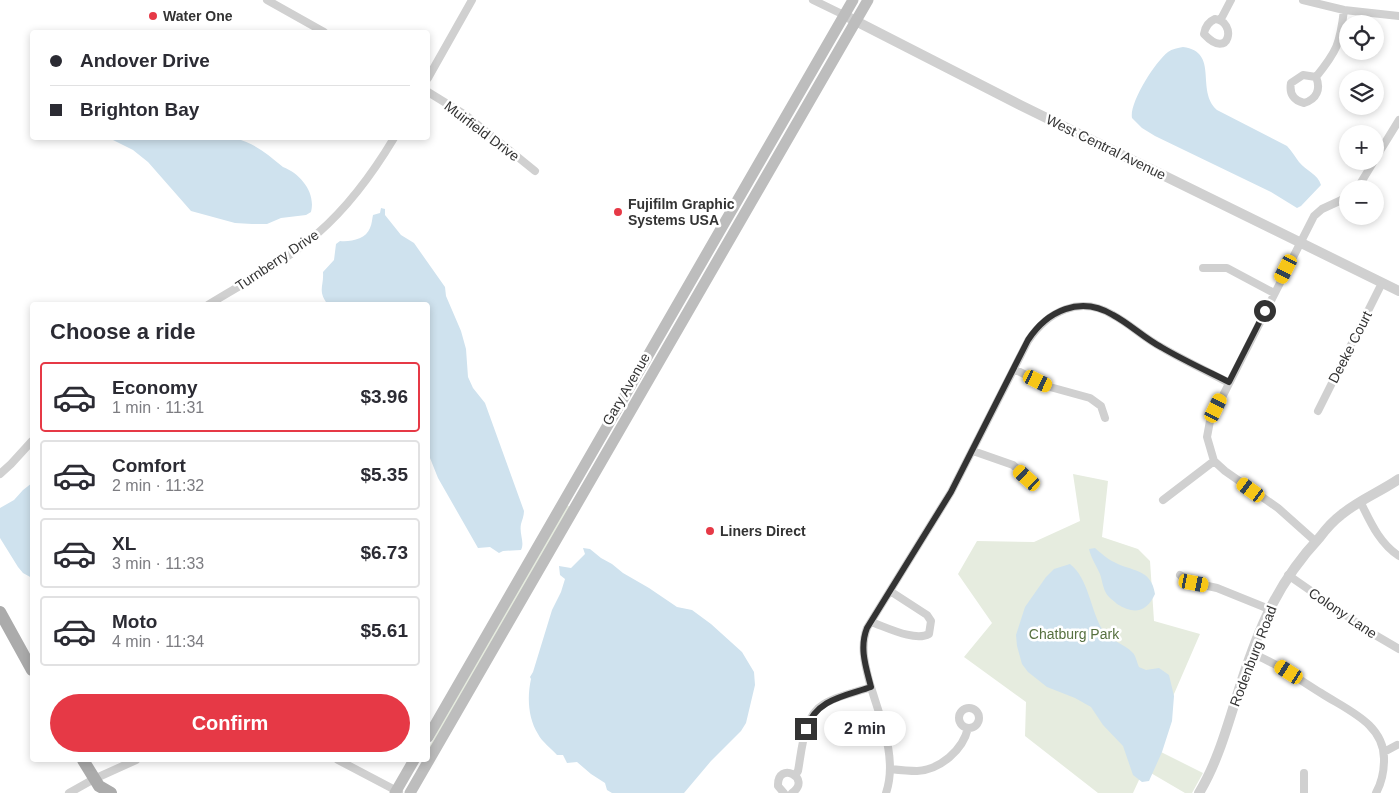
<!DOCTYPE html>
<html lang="en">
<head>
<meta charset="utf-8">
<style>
	:root { --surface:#fff; --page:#f7f7f7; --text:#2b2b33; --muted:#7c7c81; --line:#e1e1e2; --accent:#e63946 }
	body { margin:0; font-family:Arial,sans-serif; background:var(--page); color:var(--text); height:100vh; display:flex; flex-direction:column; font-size:19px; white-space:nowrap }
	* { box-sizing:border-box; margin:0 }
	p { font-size:16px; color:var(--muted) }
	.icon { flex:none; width:28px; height:28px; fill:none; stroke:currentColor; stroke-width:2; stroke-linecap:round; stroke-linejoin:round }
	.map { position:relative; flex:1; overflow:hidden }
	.drawer { position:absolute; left:30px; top:302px; width:400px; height:460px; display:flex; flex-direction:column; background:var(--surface); border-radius:5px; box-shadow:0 2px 8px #0003 }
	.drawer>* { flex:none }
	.hud { position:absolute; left:30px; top:30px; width:400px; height:110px; border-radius:5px; box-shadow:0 2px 8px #0003; display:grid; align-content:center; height:110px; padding:0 20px; background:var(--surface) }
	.buttons { position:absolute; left:1339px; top:15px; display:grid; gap:10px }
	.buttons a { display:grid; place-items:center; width:45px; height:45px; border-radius:50%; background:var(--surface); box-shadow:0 2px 8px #0003; font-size:25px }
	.end { position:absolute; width:22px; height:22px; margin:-11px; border:6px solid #333; background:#fff; box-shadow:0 0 0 2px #fff }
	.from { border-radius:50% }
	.bubble { position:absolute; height:35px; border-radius:18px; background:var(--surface); box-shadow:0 2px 8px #0003; font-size:16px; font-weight:800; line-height:35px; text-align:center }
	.car { position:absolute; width:15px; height:30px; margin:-15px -8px; border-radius:6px; box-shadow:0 0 4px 1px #0007; background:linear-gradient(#f5c518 24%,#345 0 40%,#f5c518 0 76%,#345 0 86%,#f5c518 0) }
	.hud b { display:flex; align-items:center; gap:18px; height:48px; font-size:19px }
	.hud b+b { border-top:1px solid var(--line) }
	.hud i { width:12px; height:12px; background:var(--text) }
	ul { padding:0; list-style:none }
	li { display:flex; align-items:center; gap:15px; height:70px; margin:0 10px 8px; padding:0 10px; border:2px solid var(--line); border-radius:5px }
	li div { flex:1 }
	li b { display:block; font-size:19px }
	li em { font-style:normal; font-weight:800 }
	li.selected { border-color:var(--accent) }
	li>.icon { width:45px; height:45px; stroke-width:1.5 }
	h2 { padding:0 20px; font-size:22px; line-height:60px }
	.action { display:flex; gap:10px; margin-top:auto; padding:10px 20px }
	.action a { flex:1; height:58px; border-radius:30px; background:var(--accent); color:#fff; font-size:20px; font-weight:800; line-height:58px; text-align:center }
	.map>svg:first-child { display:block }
	.green { fill:#e6ecdf }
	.water { fill:#cfe2ee }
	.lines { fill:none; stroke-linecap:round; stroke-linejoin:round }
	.minor { stroke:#d0d0d0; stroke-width:8 }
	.tertiary { stroke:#d0d0d0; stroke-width:10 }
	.secondary { stroke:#bdbdbd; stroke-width:11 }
	.primary { stroke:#ababab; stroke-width:12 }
	.route { stroke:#333; stroke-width:6 }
	.poi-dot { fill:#e63946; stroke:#fff; stroke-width:2 }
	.labels { text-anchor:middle; stroke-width:5; stroke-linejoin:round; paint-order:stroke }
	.poi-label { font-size:14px; font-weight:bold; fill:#333; stroke:#fff; text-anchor:start }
	.street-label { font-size:14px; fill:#333; stroke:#fff }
	.park-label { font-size:14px; fill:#56703f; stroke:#fff }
</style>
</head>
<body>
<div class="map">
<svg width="1399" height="793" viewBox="0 0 1399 793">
	<rect width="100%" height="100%" fill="#fff"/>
	<!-- green -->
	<path class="green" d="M1073,474L1108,481L1102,537L1138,549L1150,561L1154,621L1200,634L1151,747L1203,773L1192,793H1185L1144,769L1133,793H1098L1025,736L1026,702L964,657L992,623L958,574L977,541L1034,542L1080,521Z
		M567,505L570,507L428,754V750L445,716Z"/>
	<!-- water -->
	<path class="water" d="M1183,47C1220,52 1195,90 1217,110L1287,146C1292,151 1295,157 1299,162C1306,171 1318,174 1321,185L1301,206L1297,208L1271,192L1155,136L1142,128L1132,118C1129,103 1155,62 1168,52C1172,49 1178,48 1183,47Z
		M109,138H235C256,144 267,154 283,167C301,174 316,193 311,212L306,215L281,218L267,224H252L235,223L191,211L148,162L133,150Z
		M381,208L385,209V215L401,235L414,243L445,287L446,296L461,331L466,349L468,377L473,388L485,403L524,511C524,516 522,520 521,524C519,534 525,542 521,550L503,551L499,553L490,547L478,548L438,478L428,453V305H328C317,290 324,287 323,272L334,260L336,244L340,241C351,242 366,239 370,228C372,224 372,219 373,215L380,213Z
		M32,483V578L23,573L18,567L0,538V508L14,500L23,490Z
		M583,548L590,549L601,558L612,564L623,573L649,588L677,607L692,610L711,624L742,652L754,672L755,685L746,723L741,731L711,761L684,793H612L607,790L605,783L591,774L577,762L567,763L563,755H557C551,748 542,742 538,734C528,718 527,697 531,679L530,677L533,672L552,610L561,592L565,579L560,575L559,566L571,568L585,554Z
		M1095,548C1101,553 1107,559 1114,562C1132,572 1151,568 1155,594C1147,612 1134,615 1117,604C1114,601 1108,597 1106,593C1103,588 1102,580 1100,574C1096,565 1091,558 1089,549Z
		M1070,564C1089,579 1090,609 1102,629C1109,641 1124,643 1133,653C1136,656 1137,663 1139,667L1146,670L1159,668L1169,675L1174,696L1172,721L1162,752L1149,781L1142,782L1133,775L1123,746L1103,725L1091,707L1075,698L1047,687L1028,672L1022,664L1017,646L1016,635L1025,607L1046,577L1054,569Z"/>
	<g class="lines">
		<!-- minor -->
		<path class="minor" d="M267,0L324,32
			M813,0L844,15
			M1303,0L1344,10L1399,16
			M1215,19C1237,21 1230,62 1204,34C1205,27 1208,22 1215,19Z
			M1221,19L1231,0
			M1303,75L1316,77C1321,89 1317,99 1304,103C1294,101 1289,94 1291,83Z
			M1316,77C1337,51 1340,44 1344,10
			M428,78L472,0
			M428,92L467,116L535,171
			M1375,159L1399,120
			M1357,189L1374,161
			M1203,268H1227L1274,293
			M208,305C245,282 285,262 318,233C349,206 373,173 394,138
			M1014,369L1050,387L1090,398L1101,406L1105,418
			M1318,411L1382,283
			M973,451L1013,465L1027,478
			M0,474L11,464L32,441
			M1163,500L1214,461
			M1360,501C1370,521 1379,543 1399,556
			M1315,541L1278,508L1225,471L1214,461L1207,437L1210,421L1314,216L1322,209L1348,197
			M1180,575L1194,583L1217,588L1269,609
			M1288,575L1370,632L1399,649
			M871,622C886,627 915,642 929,634L931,621L927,615L890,591
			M1251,653C1278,664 1297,678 1321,693C1347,710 1385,724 1384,760C1384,773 1382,782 1376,793
			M959 718a10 10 0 1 1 20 0a10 10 0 1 1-20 0Z
			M1384,752L1397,745
			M338,760L399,792
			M890,769C899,770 909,771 917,771C940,770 963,750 968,728
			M1304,773V793
			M795,775L798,771C802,750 803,716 824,704C836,696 857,692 871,687
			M69,793L94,779L136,760
			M784,793L778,786C777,760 813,778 792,793
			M886,793C898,758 880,718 870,684C865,665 860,647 867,628L951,492L1028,341C1048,311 1080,295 1113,315C1130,324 1144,338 1161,347C1183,360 1207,371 1229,383"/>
		<!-- tertiary -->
		<path class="tertiary" d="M844,15L1020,105L1399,291
			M1199,793C1219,760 1229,720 1241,683C1260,625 1278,582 1320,537C1326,529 1333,521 1341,515C1359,500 1380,492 1399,479"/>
		<!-- secondary -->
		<path class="secondary" d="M428,737L853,0
			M395,793L414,760
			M410,793L868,0"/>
		<!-- primary -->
		<path class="primary" d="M0,612L32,670
			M83,760L99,786L111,793"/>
	</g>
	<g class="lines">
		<!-- route -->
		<path class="route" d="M806,729C816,699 845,696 871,687C866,667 859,648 867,628L951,492L1028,340C1047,311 1080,295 1113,315C1130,324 1144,338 1161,347C1183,360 1207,371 1229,382L1265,311"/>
	</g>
	<!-- markers -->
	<g class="poi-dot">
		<circle cx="153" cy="16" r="5"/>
		<circle cx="618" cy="212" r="5"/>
		<circle cx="710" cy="531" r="5"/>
	</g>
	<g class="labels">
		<!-- poi labels -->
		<g class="poi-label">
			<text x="163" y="21">Water One</text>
			<text x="628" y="209">Fujifilm Graphic<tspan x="628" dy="16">Systems USA</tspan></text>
			<text x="720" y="536">Liners Direct</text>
		</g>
		<!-- street labels -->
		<g class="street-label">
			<text transform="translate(482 131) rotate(37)" y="5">Muirfield Drive</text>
			<text transform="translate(1106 147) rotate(26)" y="5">West Central Avenue</text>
			<text transform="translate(277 260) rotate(-34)" y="5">Turnberry Drive</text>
			<text transform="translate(1350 347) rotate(-63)" y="5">Deeke Court</text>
			<text transform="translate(626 389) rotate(-60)" y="5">Gary Avenue</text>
			<text transform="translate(1343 613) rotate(34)" y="5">Colony Lane</text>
			<text transform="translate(1253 656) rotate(-69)" y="5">Rodenburg Road</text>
		</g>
		<!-- park labels -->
		<g class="park-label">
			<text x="1074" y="639">Chatburg Park</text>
		</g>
	</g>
</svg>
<div class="buttons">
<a><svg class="icon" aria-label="locate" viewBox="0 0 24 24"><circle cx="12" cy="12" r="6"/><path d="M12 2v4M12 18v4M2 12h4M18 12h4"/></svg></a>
<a><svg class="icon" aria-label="layers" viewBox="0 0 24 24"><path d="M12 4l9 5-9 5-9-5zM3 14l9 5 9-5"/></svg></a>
<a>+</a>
<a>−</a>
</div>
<i class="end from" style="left:1265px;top:311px"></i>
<i class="end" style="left:806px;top:729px"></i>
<div class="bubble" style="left:824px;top:711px;width:82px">2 min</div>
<i class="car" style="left:1286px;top:269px;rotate:207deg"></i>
<i class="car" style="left:1038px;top:381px;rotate:116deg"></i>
<i class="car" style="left:1216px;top:408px;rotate:26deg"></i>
<i class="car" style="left:1027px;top:478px;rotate:312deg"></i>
<i class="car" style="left:1251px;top:490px;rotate:306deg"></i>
<i class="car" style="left:1194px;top:583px;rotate:101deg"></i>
<i class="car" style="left:1289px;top:672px;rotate:303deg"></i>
<div class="hud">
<b><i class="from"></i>Andover Drive</b>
<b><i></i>Brighton Bay</b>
</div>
<section class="drawer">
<h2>Choose a ride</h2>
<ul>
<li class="selected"><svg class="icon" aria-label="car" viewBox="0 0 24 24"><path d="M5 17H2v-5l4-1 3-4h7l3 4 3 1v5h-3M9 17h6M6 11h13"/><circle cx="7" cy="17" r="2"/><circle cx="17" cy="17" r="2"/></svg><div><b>Economy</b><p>1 min · 11:31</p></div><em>$3.96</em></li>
<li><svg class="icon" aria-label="car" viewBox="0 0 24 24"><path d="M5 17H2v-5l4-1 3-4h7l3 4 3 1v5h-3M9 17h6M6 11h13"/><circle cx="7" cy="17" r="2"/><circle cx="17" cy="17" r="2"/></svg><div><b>Comfort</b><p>2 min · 11:32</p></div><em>$5.35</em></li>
<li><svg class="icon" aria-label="car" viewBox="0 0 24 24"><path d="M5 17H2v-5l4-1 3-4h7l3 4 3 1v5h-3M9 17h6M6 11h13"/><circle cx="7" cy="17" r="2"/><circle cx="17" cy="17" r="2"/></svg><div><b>XL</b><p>3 min · 11:33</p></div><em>$6.73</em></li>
<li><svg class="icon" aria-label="car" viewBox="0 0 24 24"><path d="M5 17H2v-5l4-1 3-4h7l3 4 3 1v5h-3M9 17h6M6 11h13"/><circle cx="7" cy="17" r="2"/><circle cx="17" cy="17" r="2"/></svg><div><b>Moto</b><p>4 min · 11:34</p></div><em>$5.61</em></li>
</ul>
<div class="action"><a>Confirm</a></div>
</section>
</div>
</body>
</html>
